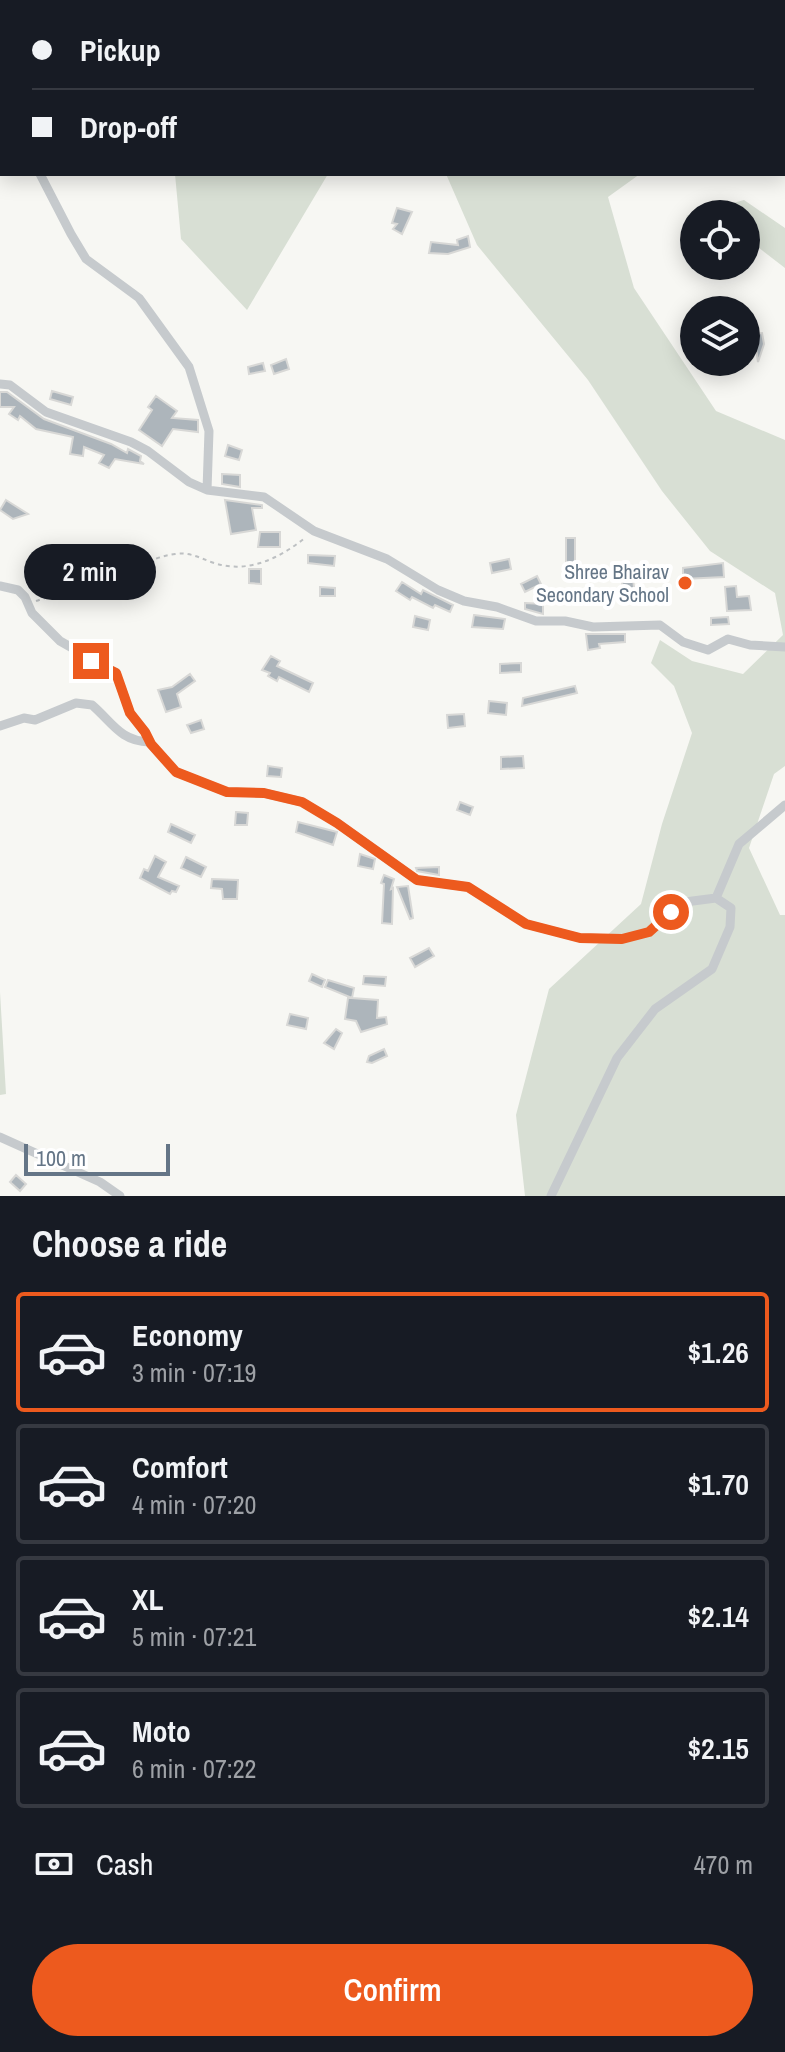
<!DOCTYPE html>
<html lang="en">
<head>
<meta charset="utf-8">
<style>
	:root { --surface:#171b24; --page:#242831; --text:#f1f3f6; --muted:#9ea1a6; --line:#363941; --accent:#ed5a1e }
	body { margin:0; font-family:"Archivo Narrow",sans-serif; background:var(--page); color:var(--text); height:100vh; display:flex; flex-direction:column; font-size:30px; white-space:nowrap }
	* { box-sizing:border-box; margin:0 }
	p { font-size:26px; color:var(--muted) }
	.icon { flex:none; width:44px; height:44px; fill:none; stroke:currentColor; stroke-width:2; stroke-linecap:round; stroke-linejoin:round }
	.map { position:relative; height:1196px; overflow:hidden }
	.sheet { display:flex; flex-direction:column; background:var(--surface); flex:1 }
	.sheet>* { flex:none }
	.hud { position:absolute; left:0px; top:0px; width:786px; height:176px; box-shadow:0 4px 20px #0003; display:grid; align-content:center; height:176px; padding:0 32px; background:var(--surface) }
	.buttons { position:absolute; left:680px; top:200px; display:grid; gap:16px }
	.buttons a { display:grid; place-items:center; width:80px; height:80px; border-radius:50%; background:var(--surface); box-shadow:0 4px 20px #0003; font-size:40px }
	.scale { position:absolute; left:24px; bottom:20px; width:146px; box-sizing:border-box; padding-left:8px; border:4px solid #647586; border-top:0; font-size:22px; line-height:28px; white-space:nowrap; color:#647586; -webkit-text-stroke:6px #fff; paint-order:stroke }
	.end { position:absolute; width:36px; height:36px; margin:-18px; border:10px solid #ed5a1e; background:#fff; box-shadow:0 0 0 4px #fff }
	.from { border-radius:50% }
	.bubble { position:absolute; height:56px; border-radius:28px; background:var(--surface); box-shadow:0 4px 20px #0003; font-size:26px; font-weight:600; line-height:56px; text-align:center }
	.hud b { display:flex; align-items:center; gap:28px; height:76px; font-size:30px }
	.hud b+b { border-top:2px solid var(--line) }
	.hud i { width:20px; height:20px; background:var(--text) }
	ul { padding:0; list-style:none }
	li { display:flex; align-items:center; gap:24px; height:120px; margin:0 16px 12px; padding:0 16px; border:4px solid var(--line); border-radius:8px }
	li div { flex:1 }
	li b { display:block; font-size:30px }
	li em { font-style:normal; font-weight:600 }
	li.current { border-color:var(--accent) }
	li>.icon { width:72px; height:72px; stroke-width:1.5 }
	h2 { padding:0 32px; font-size:36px; line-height:96px }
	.pay { display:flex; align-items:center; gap:20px; height:88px; padding:0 32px; font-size:30px }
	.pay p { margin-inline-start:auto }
	.action { display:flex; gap:16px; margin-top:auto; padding:16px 32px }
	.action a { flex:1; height:92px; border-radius:48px; background:var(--accent); color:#fff; font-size:32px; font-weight:600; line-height:92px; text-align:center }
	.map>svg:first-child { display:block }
	.green { fill:#d8dfd4 }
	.building { fill:#adb5bb; stroke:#d8d8d6; stroke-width:2 }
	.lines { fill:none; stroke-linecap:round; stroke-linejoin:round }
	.path { stroke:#bdc0c2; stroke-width:2; stroke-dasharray:4 4; stroke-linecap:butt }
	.minor { stroke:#c6cacd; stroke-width:9 }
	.route { stroke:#ed5a1e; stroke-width:10 }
	.poi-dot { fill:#ed5a1e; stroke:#fff; stroke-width:3 }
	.labels { text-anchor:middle; stroke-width:8; stroke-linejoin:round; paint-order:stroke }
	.poi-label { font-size:20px; fill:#647586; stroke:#fff; text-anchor:end }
</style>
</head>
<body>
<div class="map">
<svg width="785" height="1196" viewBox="0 0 785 1196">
	<rect width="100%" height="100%" fill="#f7f7f3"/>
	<!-- green -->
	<path class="green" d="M133,0H785V139L784,2Z
		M175,174H328L247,310L181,239Z
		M446,174H640L608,197L634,288L716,411L785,440V766L774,774L749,848L780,915H785V1196H525L516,1115L549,989L641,904L662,824L692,733L674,686L651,663L660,640L692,661L743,674L783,635L775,593L710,551L662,491L588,380L477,245Z
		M744,200L785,228V268L746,238V214H694V218L686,216Z
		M0,992L6,1094L0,1095Z"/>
	<!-- building -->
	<path class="building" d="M397,208L412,212L402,234L393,229L397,224L392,223Z
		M468,236L470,247L448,254L429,253L431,242L458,245L457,240Z
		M762,333L764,344L758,362L754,334Z
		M286,359L289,369L274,374L271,365Z
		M263,363L265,371L249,374L248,367Z
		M52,391L73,397L71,405L50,399Z
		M0,392H7L44,419L111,444L127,453L128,449L141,456L140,461L144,464L115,459L109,468L99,463L104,455L84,447L83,456L70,454L73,437L36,429L20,416L18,420L9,414L14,407H0Z
		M156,396L177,411L172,418L198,420V432L173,429L162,446L139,430L152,410L148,407Z
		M228,445L242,450L239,460L225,456Z
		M222,474L240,475V487L222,484Z
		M6,500L28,514L13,519L0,510Z
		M225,500L262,505V508H252L256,530L231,534Z
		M260,532H280V547H258Z
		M566,538H575V570H566Z
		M308,555L335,556L334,566L308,563Z
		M509,559L511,569L492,573L490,563Z
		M723,563L724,577L683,579V568Z
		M249,569H261V584L249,583Z
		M667,569V578L636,581L635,571Z
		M537,576L541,584L525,592L521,584Z
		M633,578L635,597L623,598L622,579Z
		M402,582L421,594L423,590L453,605L450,612L435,605L433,608L412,597L410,600L396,591Z
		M736,586L737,597L749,596L751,610L727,611L725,587Z
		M320,587L335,588V596H320Z
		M525,603L543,604V614L525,609Z
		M474,615L505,619L503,629L472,627Z
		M415,616L430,620L428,630L413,627Z
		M728,617L729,624L711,625V618Z
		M586,634H625V642L599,644L600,648L588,650Z
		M271,656L280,661L277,666L313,683L309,692L279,677L277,681L268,676L270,673L262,670Z
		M521,663V672L500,673V664Z
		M190,674L195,681L177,694L181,707L166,712L158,690L172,687Z
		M575,686L577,693L522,706L523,698Z
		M489,701L507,703L506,715L488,713Z
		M464,714L465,726L448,728L447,715Z
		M201,720L204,729L191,733L187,725Z
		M523,756L524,768L501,769V757Z
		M268,766L282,768L281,777L267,776Z
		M460,802L473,807L470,815L457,810Z
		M236,812L248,813L247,825H235Z
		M298,822L337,832L333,845L296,832Z
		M171,824L195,835L191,843L168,832Z
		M360,854L375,859L373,869L358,866Z
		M155,856L166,862L158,877L179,886L176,892L172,891L170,894L140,878L144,869L148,871Z
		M186,857L206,867L201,877L181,868Z
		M439,867V875L417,871L416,868Z
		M384,875L394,879L391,889L393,888L392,924L382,923L384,884L381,883Z
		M212,879L238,880L237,899H223L222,889L211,888Z
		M408,886L413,918L410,919L397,887Z
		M429,948L434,956L415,967L410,958Z
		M312,974L325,980L322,987L309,981Z
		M364,976L386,977L385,986L363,984Z
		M328,980L354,988L352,998L378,1000L377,1018L386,1017L387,1024L361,1032L356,1021L345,1019L348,998H352L325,987Z
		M290,1014L308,1018L306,1029L287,1025Z
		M336,1029L342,1033L334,1049L324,1043Z
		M384,1049L387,1056L372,1063L367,1062L369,1056Z
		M16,1175L26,1184L20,1191L10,1182Z"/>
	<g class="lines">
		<!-- path -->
		<path class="path" d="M36,601C55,594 77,593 96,586C123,576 146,558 175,554C189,552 198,557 211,562C246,575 279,559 306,537"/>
		<!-- minor -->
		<path class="minor" d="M0,89L2,103
			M2,122V134
			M0,163H2
			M40,174L71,234L86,259L139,298L189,367L209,431L207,490
			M0,384L10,385L46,412L131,442L148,451L189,482L207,490L264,497L314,531L387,559L438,590L464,601L497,607L536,621H565L593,627L660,625L683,642L708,650L728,639L750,645L785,647
			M0,586L18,590L25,597L32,613L60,641L116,673L130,713L145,732L151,744
			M0,726L24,718L35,720L76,703L92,705C112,722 120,741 149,742L176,772L227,792L264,793L302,802L337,823L417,880L468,887L526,924L580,938L622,939L649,932L685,902L716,898L731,908L730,927L712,969L655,1009L617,1058L551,1196
			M716,898L739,844L785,805
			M0,1137L100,1182L120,1196"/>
	</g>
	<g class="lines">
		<!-- route -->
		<path class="route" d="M91,661L116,673L130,713L145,732L151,744L176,772L227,792L264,793L302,802L337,823L417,880L468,887L526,924L580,938L622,939L649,932L671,912"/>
	</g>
	<!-- markers -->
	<circle class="poi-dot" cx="685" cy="583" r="8"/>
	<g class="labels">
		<!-- poi labels -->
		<g class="poi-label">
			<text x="669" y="579">Shree Bhairav<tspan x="669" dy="23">Secondary School</tspan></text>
		</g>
	</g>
</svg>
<div class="buttons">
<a><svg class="icon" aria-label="locate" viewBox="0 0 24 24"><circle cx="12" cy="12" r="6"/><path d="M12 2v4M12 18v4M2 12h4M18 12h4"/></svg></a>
<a><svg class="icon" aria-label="layers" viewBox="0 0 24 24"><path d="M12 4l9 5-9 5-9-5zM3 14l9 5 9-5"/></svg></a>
</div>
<div class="scale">100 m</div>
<i class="end from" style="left:671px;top:912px"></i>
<i class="end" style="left:91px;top:661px"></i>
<div class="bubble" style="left:24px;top:544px;width:132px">2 min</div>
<div class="hud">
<b><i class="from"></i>Pickup</b>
<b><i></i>Drop-off</b>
</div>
</div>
<section class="sheet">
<h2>Choose a ride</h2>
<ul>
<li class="current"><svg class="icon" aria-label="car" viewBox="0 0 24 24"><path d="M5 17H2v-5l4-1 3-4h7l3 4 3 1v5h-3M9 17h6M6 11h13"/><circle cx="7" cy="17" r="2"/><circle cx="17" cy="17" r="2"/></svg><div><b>Economy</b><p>3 min · 07:19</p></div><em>$1.26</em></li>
<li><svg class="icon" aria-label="car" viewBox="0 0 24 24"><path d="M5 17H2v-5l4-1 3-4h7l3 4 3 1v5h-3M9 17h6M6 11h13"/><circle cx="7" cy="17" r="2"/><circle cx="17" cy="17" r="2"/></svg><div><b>Comfort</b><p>4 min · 07:20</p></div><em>$1.70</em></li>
<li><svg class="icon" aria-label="car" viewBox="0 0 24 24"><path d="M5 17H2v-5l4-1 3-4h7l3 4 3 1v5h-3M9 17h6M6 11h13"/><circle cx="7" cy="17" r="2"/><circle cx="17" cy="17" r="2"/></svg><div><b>XL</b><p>5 min · 07:21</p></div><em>$2.14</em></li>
<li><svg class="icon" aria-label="car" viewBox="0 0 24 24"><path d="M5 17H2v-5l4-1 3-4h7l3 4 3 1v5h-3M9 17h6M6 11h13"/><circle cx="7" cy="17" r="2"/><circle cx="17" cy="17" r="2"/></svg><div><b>Moto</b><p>6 min · 07:22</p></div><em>$2.15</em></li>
</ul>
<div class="pay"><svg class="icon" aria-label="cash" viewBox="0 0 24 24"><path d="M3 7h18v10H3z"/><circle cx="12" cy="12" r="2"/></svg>Cash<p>470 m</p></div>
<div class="action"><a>Confirm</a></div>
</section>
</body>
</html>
